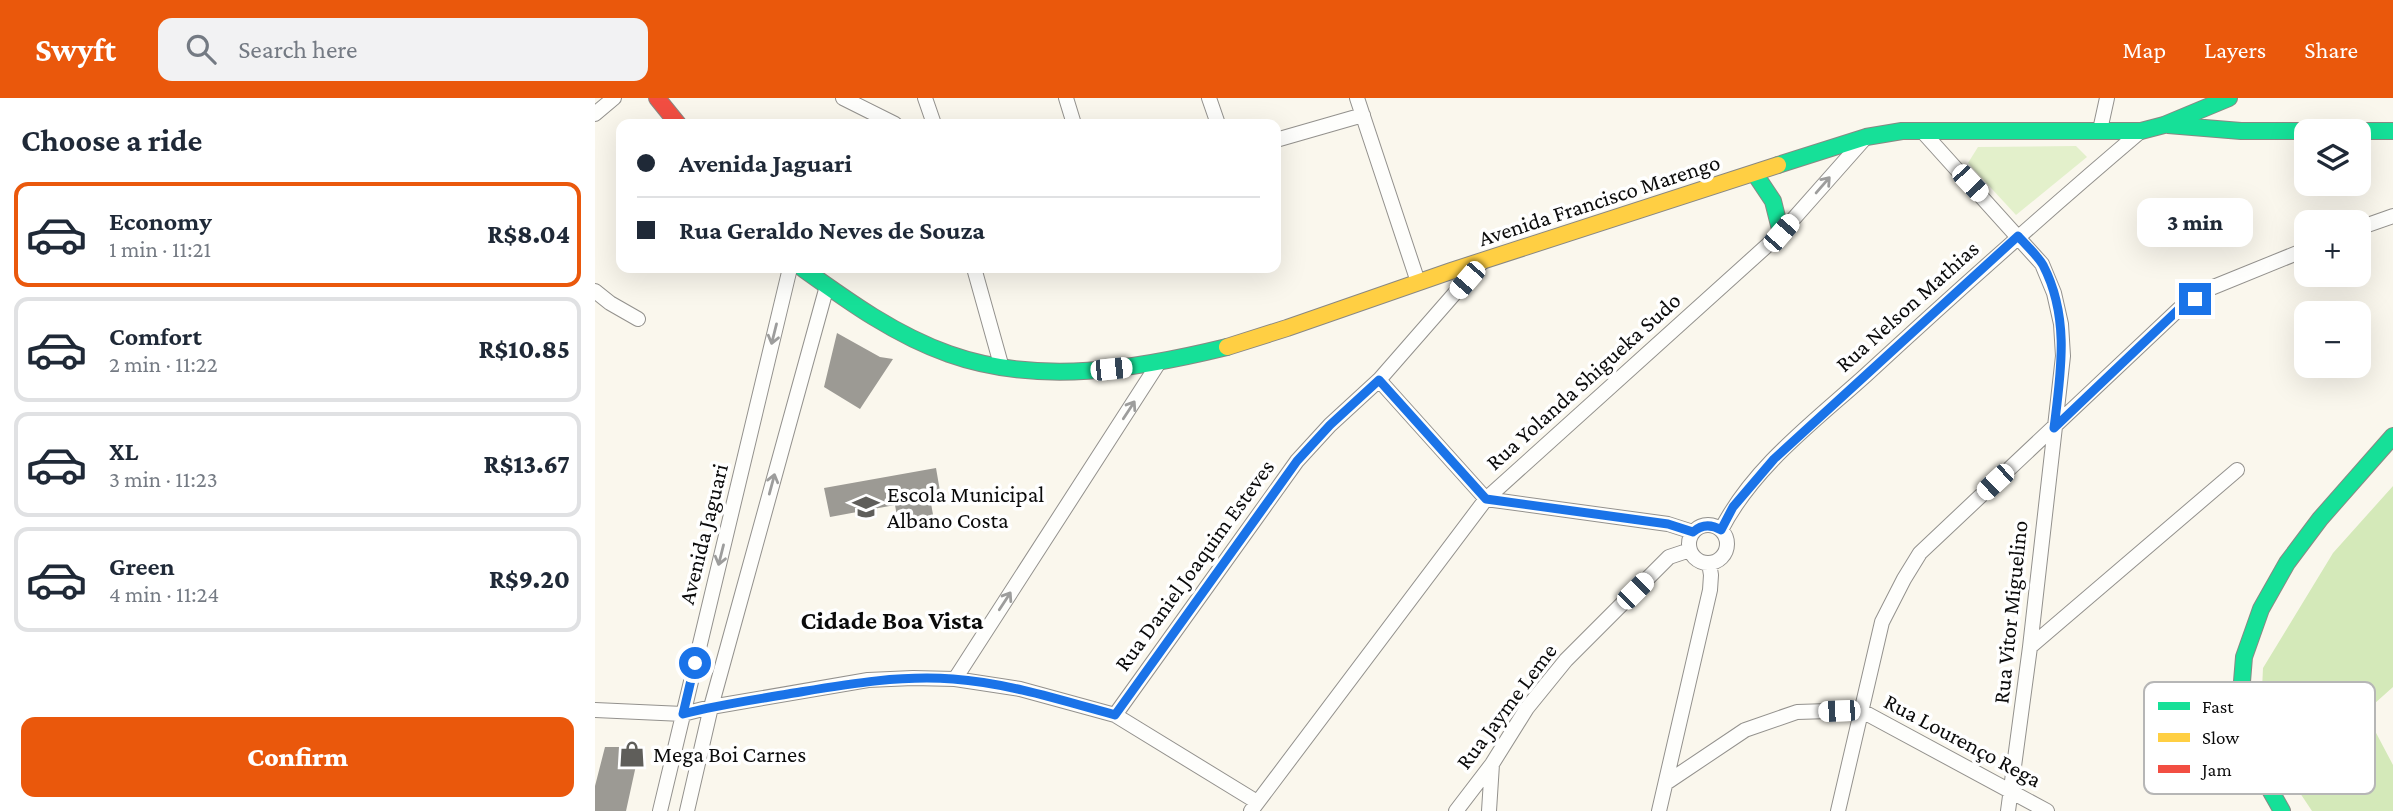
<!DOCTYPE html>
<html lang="en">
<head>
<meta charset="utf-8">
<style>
	:root { --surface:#fff; --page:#f2f2f3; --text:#1f2937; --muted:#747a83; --line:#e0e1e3; --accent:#ea580c }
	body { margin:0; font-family:"Crimson Pro",serif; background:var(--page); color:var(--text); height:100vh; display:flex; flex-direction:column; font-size:26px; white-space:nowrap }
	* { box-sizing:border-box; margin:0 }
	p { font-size:23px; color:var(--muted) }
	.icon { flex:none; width:38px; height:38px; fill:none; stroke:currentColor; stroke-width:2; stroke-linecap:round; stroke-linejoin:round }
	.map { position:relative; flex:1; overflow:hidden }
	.panel { display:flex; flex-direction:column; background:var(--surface); width:595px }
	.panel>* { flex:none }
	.hud { position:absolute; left:21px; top:21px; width:665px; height:154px; border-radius:14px; box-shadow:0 7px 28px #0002; display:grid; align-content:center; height:154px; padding:0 21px; background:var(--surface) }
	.controls { position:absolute; left:1699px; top:21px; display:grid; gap:14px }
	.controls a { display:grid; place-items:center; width:77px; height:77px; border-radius:14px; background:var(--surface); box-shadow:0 7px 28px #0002; font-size:35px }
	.end { position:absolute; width:32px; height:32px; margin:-16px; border:9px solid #1a73e8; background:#fff; box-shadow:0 0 0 4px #fff }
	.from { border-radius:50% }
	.bubble { position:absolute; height:49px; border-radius:14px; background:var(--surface); box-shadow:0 7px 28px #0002; font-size:23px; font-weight:800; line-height:49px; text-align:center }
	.car { position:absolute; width:21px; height:42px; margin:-21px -10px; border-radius:9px; box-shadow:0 0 5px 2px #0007; background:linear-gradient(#fff 24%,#345 0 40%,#fff 0 76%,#345 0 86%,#fff 0) }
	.hud b { display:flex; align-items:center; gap:24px; height:66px; font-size:26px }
	.hud b+b { border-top:2px solid var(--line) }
	.hud i { width:18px; height:18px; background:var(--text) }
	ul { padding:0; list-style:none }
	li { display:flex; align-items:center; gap:21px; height:105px; margin:0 14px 10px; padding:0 7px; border:4px solid var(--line); border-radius:14px }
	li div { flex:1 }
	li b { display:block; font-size:26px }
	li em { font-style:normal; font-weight:800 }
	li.on { border-color:var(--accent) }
	li>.icon { width:63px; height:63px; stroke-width:1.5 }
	h2 { padding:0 21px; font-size:32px; line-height:84px }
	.cta { display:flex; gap:14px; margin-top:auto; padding:14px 21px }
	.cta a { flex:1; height:80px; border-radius:14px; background:var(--accent); color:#fff; font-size:28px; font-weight:800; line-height:80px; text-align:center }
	header { display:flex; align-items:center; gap:42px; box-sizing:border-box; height:98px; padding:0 35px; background:var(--accent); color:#fff }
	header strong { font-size:33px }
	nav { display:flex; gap:38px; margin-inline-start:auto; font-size:24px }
	.search { width:490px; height:63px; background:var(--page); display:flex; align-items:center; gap:18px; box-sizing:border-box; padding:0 24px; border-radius:14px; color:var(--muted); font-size:26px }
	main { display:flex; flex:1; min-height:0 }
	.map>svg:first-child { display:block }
	.green { fill:#e3f0cb }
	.forest { fill:#d4e9b9 }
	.building { fill:#9c9a94 }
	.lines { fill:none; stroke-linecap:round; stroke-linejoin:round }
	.street-casing { stroke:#93918d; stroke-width:16 }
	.fast-casing { stroke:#898883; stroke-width:18 }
	.slow-casing { stroke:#898883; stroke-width:18 }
	.jam-casing { stroke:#898883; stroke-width:18 }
	.street { stroke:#fefefc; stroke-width:14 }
	.fast { stroke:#16e098; stroke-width:16 }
	.slow { stroke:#ffcf43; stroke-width:16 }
	.jam { stroke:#f24e42; stroke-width:16 }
	.oneway { stroke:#9d9d9c }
	.route { stroke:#1a73e8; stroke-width:9 }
	.labels { text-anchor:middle; stroke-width:7; stroke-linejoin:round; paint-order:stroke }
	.street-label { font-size:23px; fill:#0b0b0b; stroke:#fff }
	.poi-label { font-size:23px; fill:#0b0b0b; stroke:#fff; text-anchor:start }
	.quarter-label { font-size:26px; font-weight:bold; fill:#0b0b0b; stroke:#fff }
	.key { fill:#fff; stroke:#b6b6b6; stroke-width:2 }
	.key-label { font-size:19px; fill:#0b0b0b }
</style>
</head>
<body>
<header>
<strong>Swyft</strong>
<div class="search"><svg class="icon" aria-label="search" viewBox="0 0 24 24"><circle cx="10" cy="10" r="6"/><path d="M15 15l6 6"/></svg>Search here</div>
<nav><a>Map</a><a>Layers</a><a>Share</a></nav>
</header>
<main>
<section class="panel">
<h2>Choose a ride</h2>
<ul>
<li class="on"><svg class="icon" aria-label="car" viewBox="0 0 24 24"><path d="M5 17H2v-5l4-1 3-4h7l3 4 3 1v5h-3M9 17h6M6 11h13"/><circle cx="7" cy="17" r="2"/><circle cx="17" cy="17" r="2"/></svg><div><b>Economy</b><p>1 min · 11:21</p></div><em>R$8.04</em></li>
<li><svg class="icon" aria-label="car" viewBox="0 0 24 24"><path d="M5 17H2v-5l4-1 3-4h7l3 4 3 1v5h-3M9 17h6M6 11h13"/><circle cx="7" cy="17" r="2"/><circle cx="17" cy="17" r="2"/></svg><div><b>Comfort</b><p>2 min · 11:22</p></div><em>R$10.85</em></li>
<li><svg class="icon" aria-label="car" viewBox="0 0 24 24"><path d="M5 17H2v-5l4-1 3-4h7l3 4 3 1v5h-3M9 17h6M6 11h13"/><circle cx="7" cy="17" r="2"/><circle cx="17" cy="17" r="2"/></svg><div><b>XL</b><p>3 min · 11:23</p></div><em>R$13.67</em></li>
<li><svg class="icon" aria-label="car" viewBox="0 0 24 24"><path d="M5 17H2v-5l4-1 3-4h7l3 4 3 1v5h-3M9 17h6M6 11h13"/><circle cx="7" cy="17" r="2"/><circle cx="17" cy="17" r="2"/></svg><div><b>Green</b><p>4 min · 11:24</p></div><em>R$9.20</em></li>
</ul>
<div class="cta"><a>Confirm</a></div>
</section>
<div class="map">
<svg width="1798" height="713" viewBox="0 0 1798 713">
	<rect width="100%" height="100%" fill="#faf7ed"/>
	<!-- green -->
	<path class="green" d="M1481,48L1492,59L1421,117L1373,65L1383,49Z"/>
	<!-- forest -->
	<path class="forest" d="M1798,388V589L1770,614L1798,667V713H1717L1665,635L1668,570L1738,455Z"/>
	<!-- building -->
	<path class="building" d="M242,235L285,259L298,261L265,311L229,289Z
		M341,370L346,399L335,400L339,422L304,429L300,407L235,419L229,390Z
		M10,649H45L31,713H0V688Z"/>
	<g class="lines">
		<!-- street casing -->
		<g class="street-casing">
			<path id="street" d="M248,0L300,26
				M330,0L339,26
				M471,0L479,26
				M614,0L623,26
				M762,0L823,184
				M0,16L19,0
				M1505,32L1512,0
				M1327,33L1447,166L1459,195L1466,226L1468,258L1435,549L1413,713
				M681,42L768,17
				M1764,130L1798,118
				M379,170L407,270
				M0,193L15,205L43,221
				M784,282L891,401L1073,426L1098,434
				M1094 446a19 19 0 1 1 38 0a19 19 0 1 1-38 0Z
				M1126,432C1158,369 1219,324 1271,277C1361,194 1453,112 1546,33
				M1435,549L1642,372
				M360,581L563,266
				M0,612L88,616L116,609L273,582L318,580L360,581L425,591L520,617L662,704
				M520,617L702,363L735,327L784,282L888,163
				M1071,685L1150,632L1202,614L1265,612L1452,713
				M65,713L195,170
				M92,713L116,609L232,188
				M656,713L891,401L1186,135L1271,39
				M861,713L897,666L932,610L971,562L1074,459L1095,452
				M894,713L897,666
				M1064,713L1115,492L1116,477L1114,465
				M1243,713L1287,524L1309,481L1325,455L1584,211L1616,190L1712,151"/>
		</g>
		<!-- fast casing -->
		<g class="fast-casing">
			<path id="fast" d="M1573,27L1646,33H1798
				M1183,67L1271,39L1307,33H1546L1569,27L1634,0
				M1160,76L1178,103L1186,135
				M207,170C253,203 300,237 354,256C444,288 542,271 632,249
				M1687,713L1657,660L1645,608L1649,559L1666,511L1692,465L1725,421L1798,338"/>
		</g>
		<!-- slow casing -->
		<g class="slow-casing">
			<path id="slow" d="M632,249L692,230L856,173L1183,67"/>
		</g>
		<!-- jam casing -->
		<g class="jam-casing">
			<path id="jam" d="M62,0L83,26"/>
		</g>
		<!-- street -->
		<use href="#street" class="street"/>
		<!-- fast -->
		<use href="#fast" class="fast"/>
		<!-- slow -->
		<use href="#slow" class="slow"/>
		<!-- jam -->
		<use href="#jam" class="jam"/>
	</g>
	<!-- one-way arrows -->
	<defs><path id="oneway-shaft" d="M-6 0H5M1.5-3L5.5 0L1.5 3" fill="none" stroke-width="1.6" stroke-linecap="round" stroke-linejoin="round" transform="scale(1.75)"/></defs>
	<g class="oneway">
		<use href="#oneway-shaft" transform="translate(1228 87) rotate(-49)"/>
		<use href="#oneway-shaft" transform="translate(179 236) rotate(104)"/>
		<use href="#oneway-shaft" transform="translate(534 312) rotate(-57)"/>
		<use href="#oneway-shaft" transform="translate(177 386) rotate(-75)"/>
		<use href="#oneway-shaft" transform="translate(126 457) rotate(104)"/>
		<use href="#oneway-shaft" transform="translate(410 503) rotate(-57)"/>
	</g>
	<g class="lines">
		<!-- route -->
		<path class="route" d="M100,565L88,616C122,607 158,602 193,596C248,587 301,577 358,581C413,585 466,602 520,617L702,363L735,327L784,282L891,401L1073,426L1098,434C1107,426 1116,426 1126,432L1138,409L1179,361L1423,138C1431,147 1442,157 1448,167C1475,219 1466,274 1459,330L1584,211L1600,201"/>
	</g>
	<!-- icons -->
	<defs>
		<g id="school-bare" transform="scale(2.1)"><path d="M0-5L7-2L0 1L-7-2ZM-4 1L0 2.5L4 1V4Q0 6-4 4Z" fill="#5f5e5a" stroke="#fff" stroke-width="2.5" paint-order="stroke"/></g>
		<g id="shop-bare" transform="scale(2.1)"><path d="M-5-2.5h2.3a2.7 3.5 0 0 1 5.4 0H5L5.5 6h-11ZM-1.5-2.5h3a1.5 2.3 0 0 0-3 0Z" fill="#5f5e5a" stroke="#fff" stroke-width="2.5" paint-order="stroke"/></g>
	</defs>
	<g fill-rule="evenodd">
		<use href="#school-bare" x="271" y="409"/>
		<use href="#shop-bare" x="37" y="656"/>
	</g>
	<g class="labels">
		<!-- street labels -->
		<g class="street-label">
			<text transform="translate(1004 102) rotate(-18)" y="8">Avenida Francisco Marengo</text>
			<text transform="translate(1312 208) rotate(-42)" y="8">Rua Nelson Mathias</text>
			<text transform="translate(988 283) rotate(-42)" y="8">Rua Yolanda Shigueka Sudo</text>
			<text transform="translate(108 436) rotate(-76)" y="8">Avenida Jaguari</text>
			<text transform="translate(599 467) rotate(-54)" y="8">Rua Daniel Joaquim Esteves</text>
			<text transform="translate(1415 514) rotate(-84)" y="8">Rua Vitor Miguelino</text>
			<text transform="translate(911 608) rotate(-53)" y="8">Rua Jayme Leme</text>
			<text transform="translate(1368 642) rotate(28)" y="8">Rua Lourenço Rega</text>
		</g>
		<!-- poi labels -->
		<g class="poi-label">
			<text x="292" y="404">Escola Municipal<tspan x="292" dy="26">Albano Costa</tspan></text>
			<text x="58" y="664">Mega Boi Carnes</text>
		</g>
		<!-- quarter labels -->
		<g class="quarter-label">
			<text x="297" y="531">Cidade Boa Vista</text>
		</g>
	</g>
	<!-- legend -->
	<rect x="1549" y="584" width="231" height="112" rx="10" class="key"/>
	<rect x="1563" y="604" width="32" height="8" fill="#16e098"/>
	<rect x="1563" y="635" width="32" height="9" fill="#ffcf43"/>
	<rect x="1563" y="667" width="32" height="8" fill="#f24e42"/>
	<g class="key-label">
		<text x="1607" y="615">Fast</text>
		<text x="1607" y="646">Slow</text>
		<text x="1607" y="678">Jam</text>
	</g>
</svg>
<div class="controls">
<a><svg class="icon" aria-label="layers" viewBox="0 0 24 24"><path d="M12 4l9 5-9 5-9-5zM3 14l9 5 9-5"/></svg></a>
<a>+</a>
<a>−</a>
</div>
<i class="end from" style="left:100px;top:565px"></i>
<i class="end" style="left:1600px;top:201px"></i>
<div class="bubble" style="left:1542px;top:100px;width:116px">3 min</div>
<i class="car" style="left:1375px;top:85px;rotate:137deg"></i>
<i class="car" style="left:1186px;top:135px;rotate:41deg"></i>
<i class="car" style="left:872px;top:182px;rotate:221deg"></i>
<i class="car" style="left:516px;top:271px;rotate:84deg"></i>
<i class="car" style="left:1400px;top:384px;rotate:227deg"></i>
<i class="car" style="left:1040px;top:493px;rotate:45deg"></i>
<i class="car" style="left:1244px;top:613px;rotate:268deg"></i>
<div class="hud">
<b><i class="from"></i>Avenida Jaguari</b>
<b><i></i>Rua Geraldo Neves de Souza</b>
</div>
</div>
</main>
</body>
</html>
